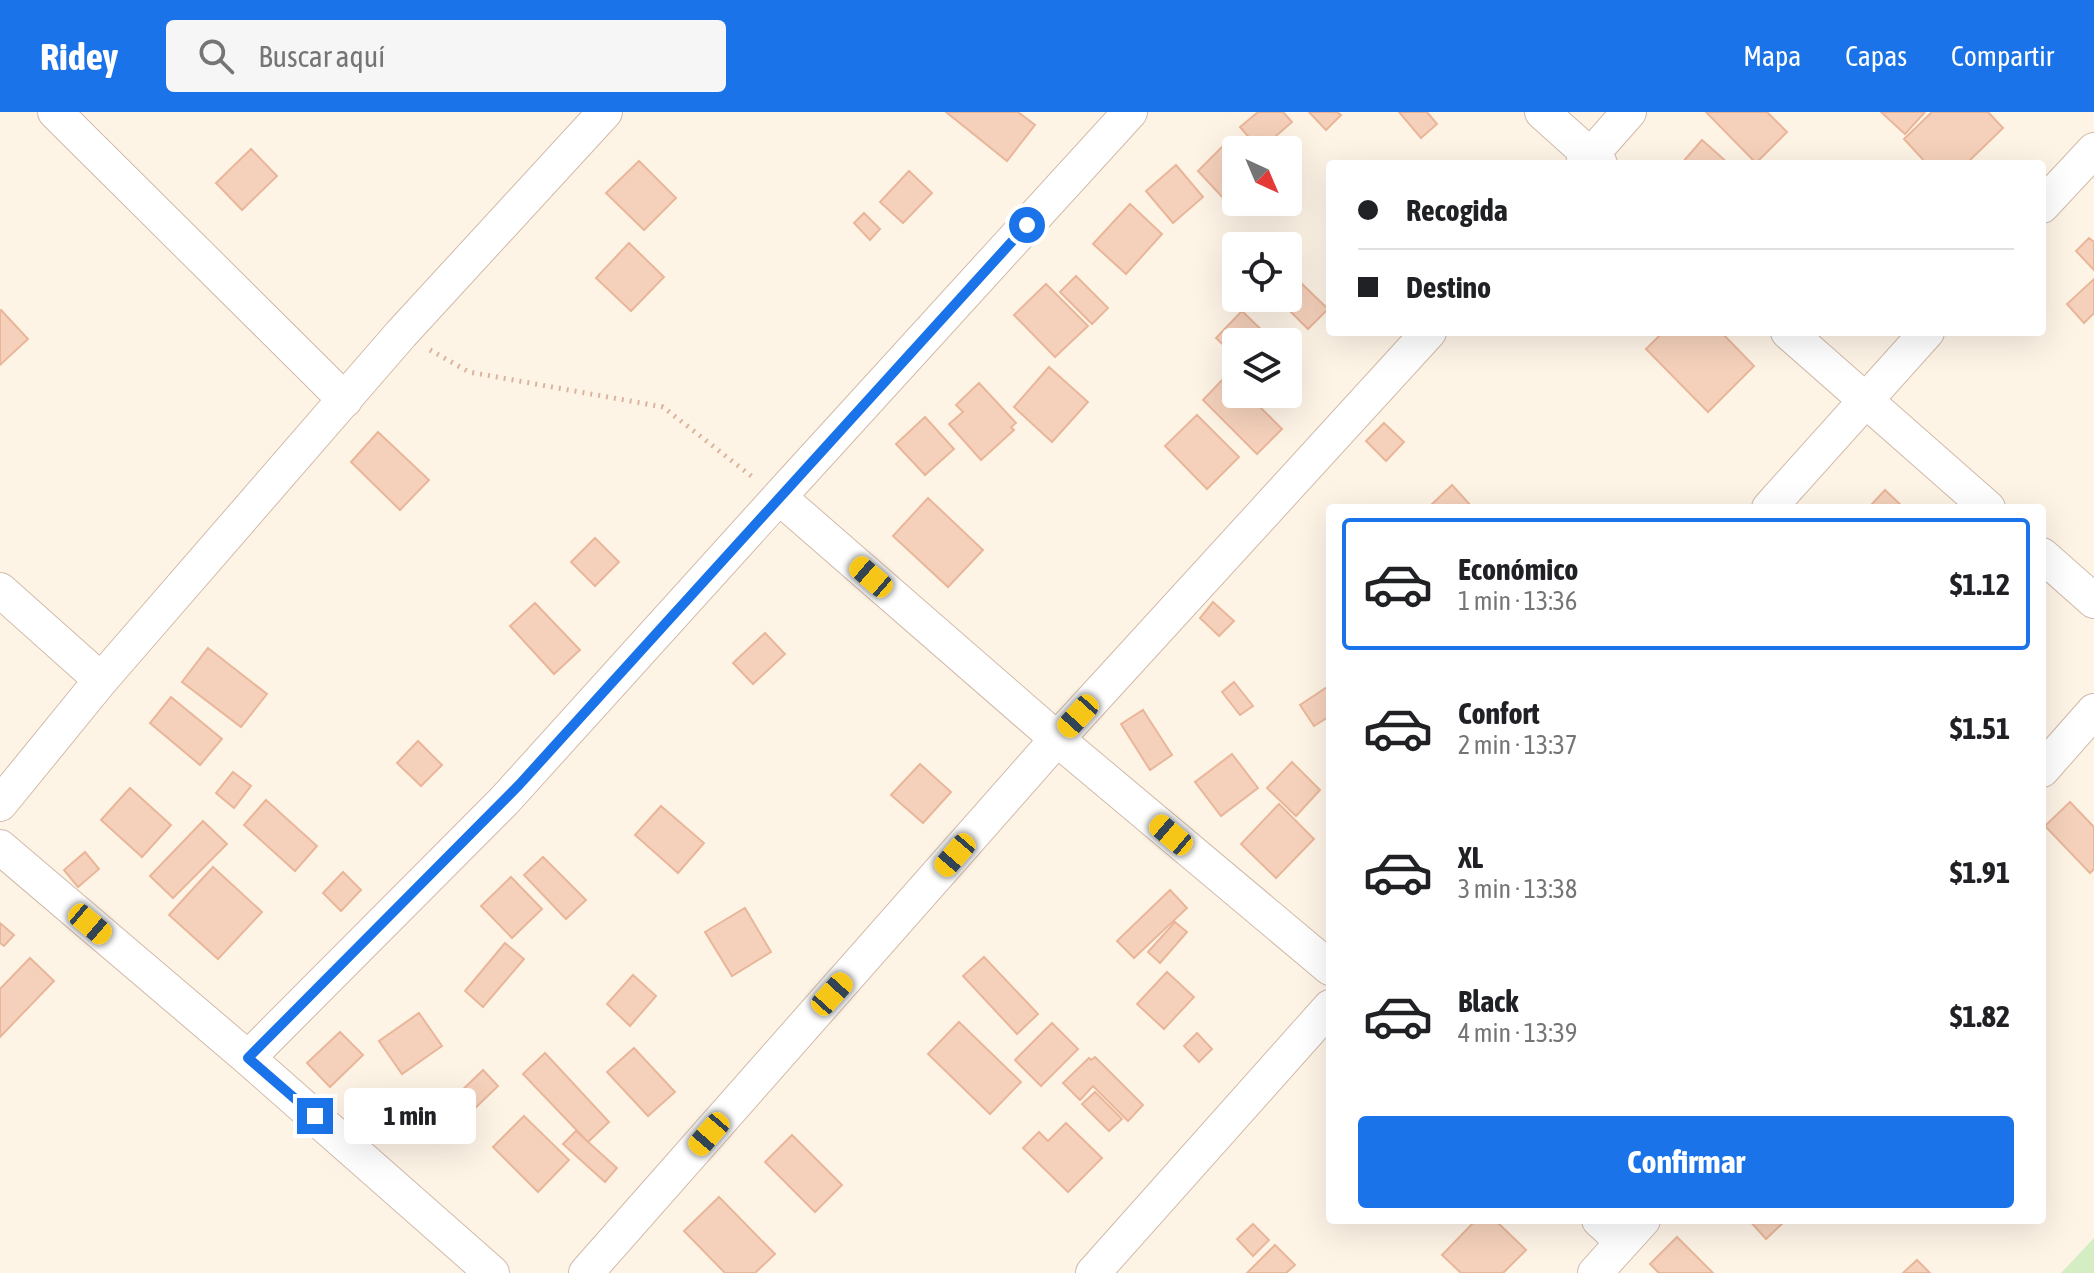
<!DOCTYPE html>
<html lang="es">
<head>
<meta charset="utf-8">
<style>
	:root { --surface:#fff; --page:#f6f6f6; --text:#202124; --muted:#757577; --line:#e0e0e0; --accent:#1a73e8 }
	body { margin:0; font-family:"Asap Condensed",sans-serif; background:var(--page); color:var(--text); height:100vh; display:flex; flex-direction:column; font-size:30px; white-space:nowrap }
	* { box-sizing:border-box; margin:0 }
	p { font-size:26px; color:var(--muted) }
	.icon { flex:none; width:44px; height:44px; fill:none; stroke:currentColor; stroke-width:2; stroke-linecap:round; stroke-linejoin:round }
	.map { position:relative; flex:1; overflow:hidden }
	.panel { position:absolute; left:1326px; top:392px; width:720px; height:720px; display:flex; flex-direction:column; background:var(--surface); border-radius:8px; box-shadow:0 8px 32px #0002 }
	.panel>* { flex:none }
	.banner { position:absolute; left:1326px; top:48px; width:720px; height:176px; border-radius:8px; box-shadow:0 8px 32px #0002; display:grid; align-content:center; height:176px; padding:0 32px; background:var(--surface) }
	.needle { width:52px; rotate:136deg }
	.fabs { position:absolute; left:1222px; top:24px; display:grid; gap:16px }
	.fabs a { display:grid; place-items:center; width:80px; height:80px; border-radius:8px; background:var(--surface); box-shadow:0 8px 32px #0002; font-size:40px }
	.end { position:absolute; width:36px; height:36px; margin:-18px; border:10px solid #1a73e8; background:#fff; box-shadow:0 0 0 4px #fff }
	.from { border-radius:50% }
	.bubble { position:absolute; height:56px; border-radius:8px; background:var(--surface); box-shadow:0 8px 32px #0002; font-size:26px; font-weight:700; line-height:56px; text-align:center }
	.car { position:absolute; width:24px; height:48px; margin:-24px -12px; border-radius:10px; box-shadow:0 0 6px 2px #0007; background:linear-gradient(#f5c518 24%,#345 0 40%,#f5c518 0 76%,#345 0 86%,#f5c518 0) }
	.banner b { display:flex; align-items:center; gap:28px; height:76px; font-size:30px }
	.banner b+b { border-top:2px solid var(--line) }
	.banner i { width:20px; height:20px; background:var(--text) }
	ul { padding:14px 0 0; list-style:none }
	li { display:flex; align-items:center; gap:24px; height:132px; margin:0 16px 12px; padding:0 16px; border:4px solid transparent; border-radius:8px }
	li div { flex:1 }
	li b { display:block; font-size:30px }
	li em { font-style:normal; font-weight:700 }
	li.active { border-color:var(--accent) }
	li>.icon { width:72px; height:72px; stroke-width:1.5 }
	.action { display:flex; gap:16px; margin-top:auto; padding:16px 32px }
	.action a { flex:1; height:92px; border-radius:8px; background:var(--accent); color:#fff; font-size:32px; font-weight:700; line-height:92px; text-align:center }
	header { display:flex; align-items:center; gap:48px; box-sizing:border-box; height:112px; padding:0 40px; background:var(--accent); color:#fff }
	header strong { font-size:38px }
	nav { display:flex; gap:44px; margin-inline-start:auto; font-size:28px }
	.search { width:560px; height:72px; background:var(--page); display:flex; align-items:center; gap:20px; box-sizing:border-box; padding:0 28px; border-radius:8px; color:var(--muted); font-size:30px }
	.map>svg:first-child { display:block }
	.green { fill:#d5edc3 }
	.building { fill:#f5d1bb; stroke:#e9b69a; stroke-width:2 }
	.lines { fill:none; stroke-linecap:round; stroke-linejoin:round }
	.minor-casing { stroke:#d1baaa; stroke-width:36 }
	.path { stroke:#dbb49e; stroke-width:5; stroke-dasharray:2 6; stroke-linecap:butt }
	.minor { stroke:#fff; stroke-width:34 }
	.route { stroke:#1a73e8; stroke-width:10 }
</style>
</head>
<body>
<header>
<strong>Ridey</strong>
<div class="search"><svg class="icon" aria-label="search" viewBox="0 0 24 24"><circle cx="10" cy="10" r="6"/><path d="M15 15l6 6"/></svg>Buscar aquí</div>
<nav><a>Mapa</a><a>Capas</a><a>Compartir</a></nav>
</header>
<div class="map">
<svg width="2094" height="1161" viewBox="0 0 2094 1161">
	<rect width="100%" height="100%" fill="#fef4e6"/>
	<!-- green -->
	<path class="green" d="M2094,1126V1161H2061Z"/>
	<!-- building -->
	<path class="building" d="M946,0H1018L1035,13L1007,49Z
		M1258,0H1283L1292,10L1260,38L1240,15Z
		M1309,0H1337L1341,3L1326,18Z
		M1399,0H1427L1437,12L1421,26Z
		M1706,0H1767L1787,20L1756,51Z
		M1881,0H1925L1905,22Z
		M1932,0H1988L2003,16L1966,52H1927L1904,27Z
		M1702,28L1729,52H1681Z
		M1225,32L1236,43V82L1227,90L1198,59Z
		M251,37L277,64L242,98L216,71Z
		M639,49L676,86L644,118L606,81Z
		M1176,53L1203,85L1173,111L1146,79Z
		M909,59L932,81L903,111L880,90Z
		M1130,92L1162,122L1126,162L1093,132Z
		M864,101L880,117L870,128L854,111Z
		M2089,126L2094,130V158L2076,139Z
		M629,131L664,165L631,199L596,166Z
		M1076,164L1108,196L1092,212L1060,180Z
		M2094,167V201L2084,211L2067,192Z
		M1300,170L1328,197L1308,217L1280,189L1284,186H1288V182Z
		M1046,172L1088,214L1055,245L1014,203Z
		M1,198L28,227L0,253V199Z
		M1242,199L1274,230H1236V245L1216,226Z
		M1663,220H1721L1754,254L1708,300L1646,237Z
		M1288,243L1298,253L1288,264Z
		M1049,255L1088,290L1052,330L1014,295Z
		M1227,263L1236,271V282H1247L1282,317L1257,342L1203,288Z
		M979,271L1016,311L1011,315L1014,318L981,348L949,312L963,300L956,293Z
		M1197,303L1239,345L1207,377L1165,334Z
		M925,305L954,337L925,363L896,332Z
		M1384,311L1404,330L1386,349L1366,329Z
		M378,320L429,368L400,398L351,350Z
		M1452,373L1473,396H1428Z
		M1885,378L1904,396H1876L1872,392Z
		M928,386L983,438L948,475L893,424Z
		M595,426L619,450L595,474L571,450Z
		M1213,490L1234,509L1219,524L1200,506Z
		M535,491L580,538L554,562L510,514Z
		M765,521L785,542L753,572L733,551Z
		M208,536L267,582L241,615L182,570Z
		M1234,570L1253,594L1240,603L1222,580Z
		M1327,575L1330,579V604L1314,614L1300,593Z
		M171,585L222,627L200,653L150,611Z
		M1143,598L1172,643L1150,658L1121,612Z
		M418,629L442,653L421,674L397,651Z
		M1232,642L1258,676L1221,704L1195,670Z
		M1292,650L1320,678L1296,704L1267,676Z
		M920,652L951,680L923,711L891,683Z
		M233,660L251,674L234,696L216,681Z
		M130,676L171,713L142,745L101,708Z
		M266,688L317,734L295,759L244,713Z
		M2070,690L2094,715V757L2090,761L2045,714Z
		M1279,692L1314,727L1276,766L1241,732Z
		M661,694L704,731L678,761L635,723Z
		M203,709L227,732L173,786L150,764Z
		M85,740L99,757L78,775L64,758Z
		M543,745L586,788L566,807L524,763Z
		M213,755L262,800L218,847L169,803Z
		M343,760L361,778L341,799L323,781Z
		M511,765L542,797L512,826L481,794Z
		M1170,778L1187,796L1134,846L1117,829Z
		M745,796L771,840L732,864L705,820Z
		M1175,810L1187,820L1160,851L1148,840Z
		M0,811L14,823L4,834L0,831Z
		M505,831L524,847L483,895L465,879Z
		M984,845L1038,902L1017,922L963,864Z
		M30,846L54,869L0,925V877Z
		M1167,860L1194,885L1164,917L1137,892Z
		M633,863L656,884L630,914L607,892Z
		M419,901L442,934L402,962L379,929Z
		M959,910L1021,970L990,1002L928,942Z
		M1052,911L1078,937L1041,974L1015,948Z
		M340,920L363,943L330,975L307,951Z
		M1197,921L1212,937L1199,950L1184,934Z
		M634,936L675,980L648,1004L607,960Z
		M545,941L609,1010L588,1030L523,962Z
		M1095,945L1143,993L1128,1009L1093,974L1080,988L1063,971L1089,946L1091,948Z
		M483,958L498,974L468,1003L453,987Z
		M1095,980L1122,1007L1109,1019L1082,992Z
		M524,1004L569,1048L538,1080L493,1035Z
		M1066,1011L1102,1046L1068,1080L1023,1036L1039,1020L1048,1029Z
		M576,1019L617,1056L605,1070L563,1032Z
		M792,1023L842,1073L815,1100L765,1050Z
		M719,1085L775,1142L755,1161H725L684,1119Z
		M1476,1108H1495L1526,1138L1503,1161H1461L1442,1143Z
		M1749,1108H1786L1766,1127Z
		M1253,1112L1269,1128L1253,1144L1237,1127Z
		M1677,1125L1713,1161H1659L1650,1152Z
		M1275,1133L1295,1153L1286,1161H1247Z
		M1917,1148L1930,1161H1903Z"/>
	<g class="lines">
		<!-- minor casing -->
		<g class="minor-casing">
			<path id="minor" d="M55,0L345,288
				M1130,0L779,385L1057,627L1330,856
				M1542,0L1600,52
				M1583,52L1629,0
				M2042,94L2094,38
				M1788,220L1988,396
				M1769,396L1927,220
				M2042,443L2094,489
				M0,478L101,568
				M2042,658L2094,599
				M0,692L101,568L401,222L605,0
				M0,735L248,946L492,1161
				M248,946L504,689L779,385
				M1599,1108L1623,1130
				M586,1161L1057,627L1429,220
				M1093,1161L1330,895
				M1595,1161L1643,1108"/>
		</g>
		<!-- path -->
		<path class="path" d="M430,238L469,260L663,295L755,367"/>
		<!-- minor -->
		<use href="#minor" class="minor"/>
	</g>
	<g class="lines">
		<!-- route -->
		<path class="route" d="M315,1004L248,946L519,673L1027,113"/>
	</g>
</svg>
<div class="fabs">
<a><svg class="needle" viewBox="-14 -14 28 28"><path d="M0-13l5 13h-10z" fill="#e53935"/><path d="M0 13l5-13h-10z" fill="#757577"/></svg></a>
<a><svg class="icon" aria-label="locate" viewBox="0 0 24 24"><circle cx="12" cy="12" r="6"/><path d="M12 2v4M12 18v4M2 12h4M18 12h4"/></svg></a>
<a><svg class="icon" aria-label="layers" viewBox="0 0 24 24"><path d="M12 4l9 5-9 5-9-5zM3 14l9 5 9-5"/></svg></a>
</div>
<i class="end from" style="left:1027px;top:113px"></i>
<i class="end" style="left:315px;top:1004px"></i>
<div class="bubble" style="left:344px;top:976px;width:132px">1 min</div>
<i class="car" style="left:871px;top:465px;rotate:311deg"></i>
<i class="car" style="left:1078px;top:604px;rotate:222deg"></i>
<i class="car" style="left:1171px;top:723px;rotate:310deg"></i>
<i class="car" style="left:955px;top:743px;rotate:221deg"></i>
<i class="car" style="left:90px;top:812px;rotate:130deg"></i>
<i class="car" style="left:832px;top:882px;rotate:42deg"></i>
<i class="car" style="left:709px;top:1022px;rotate:221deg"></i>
<div class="banner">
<b><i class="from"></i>Recogida</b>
<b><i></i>Destino</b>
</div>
<section class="panel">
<ul>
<li class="active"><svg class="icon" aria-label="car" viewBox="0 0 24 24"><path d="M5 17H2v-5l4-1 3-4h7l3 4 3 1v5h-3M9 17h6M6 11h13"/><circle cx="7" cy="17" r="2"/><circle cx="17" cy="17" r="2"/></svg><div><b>Económico</b><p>1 min · 13:36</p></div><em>$1.12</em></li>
<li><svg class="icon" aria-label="car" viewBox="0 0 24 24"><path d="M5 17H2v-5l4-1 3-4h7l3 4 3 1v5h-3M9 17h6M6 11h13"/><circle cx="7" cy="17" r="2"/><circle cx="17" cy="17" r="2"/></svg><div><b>Confort</b><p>2 min · 13:37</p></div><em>$1.51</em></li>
<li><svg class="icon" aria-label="car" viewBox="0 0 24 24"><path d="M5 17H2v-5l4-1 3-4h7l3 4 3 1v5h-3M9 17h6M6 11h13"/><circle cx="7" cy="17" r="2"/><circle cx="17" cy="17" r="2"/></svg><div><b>XL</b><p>3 min · 13:38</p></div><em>$1.91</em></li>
<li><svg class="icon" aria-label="car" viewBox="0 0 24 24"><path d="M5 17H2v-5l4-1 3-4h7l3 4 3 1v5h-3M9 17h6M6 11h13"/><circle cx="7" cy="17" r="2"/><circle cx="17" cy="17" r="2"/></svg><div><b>Black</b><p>4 min · 13:39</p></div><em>$1.82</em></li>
</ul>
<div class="action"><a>Confirmar</a></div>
</section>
</div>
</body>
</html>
